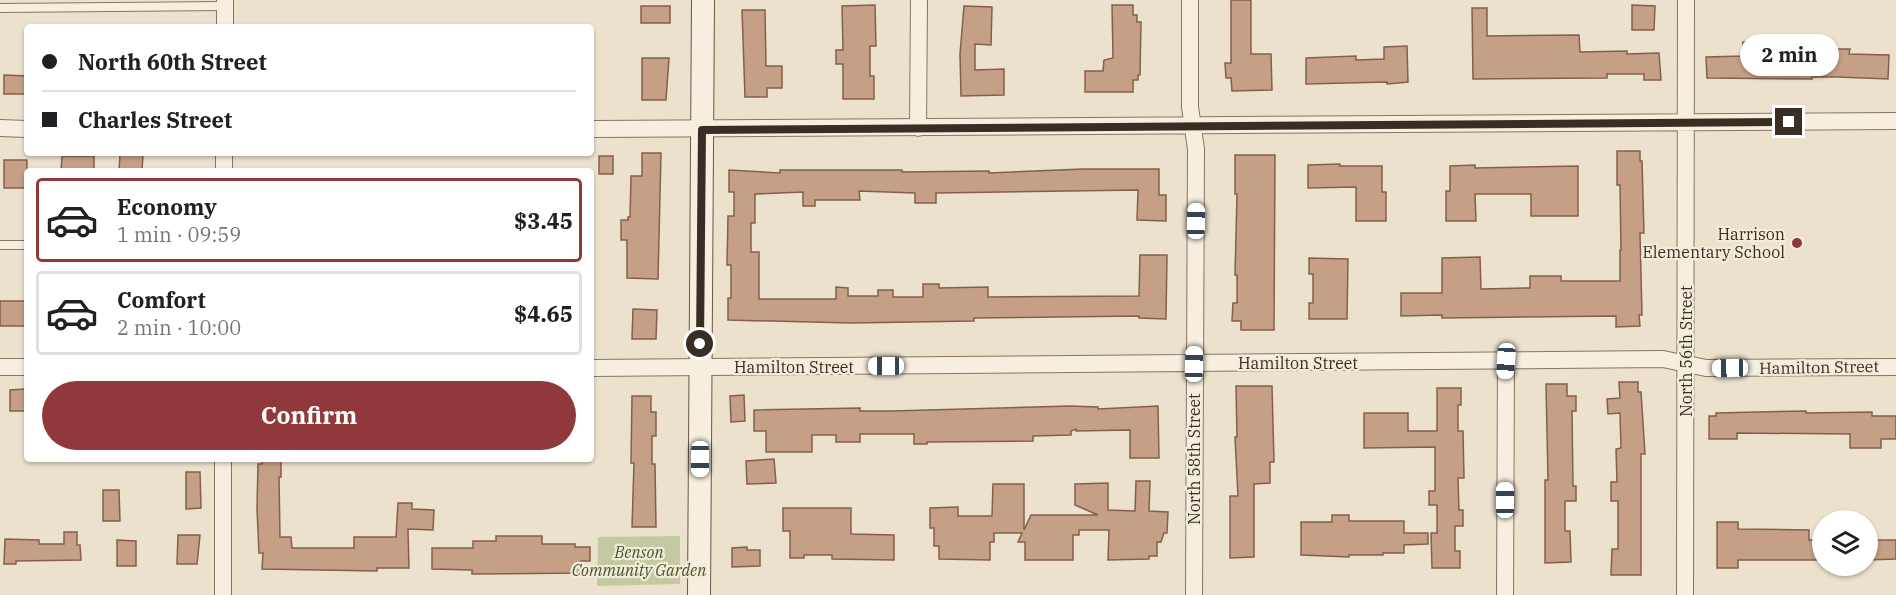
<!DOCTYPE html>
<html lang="en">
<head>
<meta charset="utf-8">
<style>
	:root { --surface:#fff; --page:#f2f2f2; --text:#202124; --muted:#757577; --line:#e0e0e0; --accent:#90383a }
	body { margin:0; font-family:"IBM Plex Serif",serif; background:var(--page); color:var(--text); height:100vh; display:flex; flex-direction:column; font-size:22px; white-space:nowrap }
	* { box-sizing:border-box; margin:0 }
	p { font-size:20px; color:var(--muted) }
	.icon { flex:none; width:33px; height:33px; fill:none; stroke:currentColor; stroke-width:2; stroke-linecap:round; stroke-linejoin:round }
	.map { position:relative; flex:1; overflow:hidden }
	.details { position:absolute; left:24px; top:168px; width:570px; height:294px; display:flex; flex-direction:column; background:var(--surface); border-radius:6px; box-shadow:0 2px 4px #0004 }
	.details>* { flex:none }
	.banner { position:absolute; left:24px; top:24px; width:570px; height:132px; border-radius:6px; box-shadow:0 2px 4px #0004; display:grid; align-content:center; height:132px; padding:0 18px; background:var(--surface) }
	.buttons { position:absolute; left:1812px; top:510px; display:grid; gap:12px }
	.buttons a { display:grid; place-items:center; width:66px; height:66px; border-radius:50%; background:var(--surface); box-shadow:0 2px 4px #0004; font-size:30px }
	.end { position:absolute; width:27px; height:27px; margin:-14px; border:8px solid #392e23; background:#fff; box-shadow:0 0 0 3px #fff }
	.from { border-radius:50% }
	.bubble { position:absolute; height:42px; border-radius:21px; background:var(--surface); box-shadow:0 2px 4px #0004; font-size:20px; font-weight:700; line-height:42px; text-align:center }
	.car { position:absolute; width:18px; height:36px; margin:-18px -9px; border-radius:8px; box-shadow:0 0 4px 2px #0007; background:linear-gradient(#fff 24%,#345 0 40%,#fff 0 76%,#345 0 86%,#fff 0) }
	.banner b { display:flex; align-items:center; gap:21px; height:57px; font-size:22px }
	.banner b+b { border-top:2px solid var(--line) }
	.banner i { width:15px; height:15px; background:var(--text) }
	ul { padding:10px 0 0; list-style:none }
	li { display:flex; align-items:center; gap:18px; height:84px; margin:0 12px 9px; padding:0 6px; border:3px solid var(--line); border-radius:6px }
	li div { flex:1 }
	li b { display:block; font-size:22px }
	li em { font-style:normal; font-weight:700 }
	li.current { border-color:var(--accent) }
	li>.icon { width:54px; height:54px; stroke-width:1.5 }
	.action { display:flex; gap:12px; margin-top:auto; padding:12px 18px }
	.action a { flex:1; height:69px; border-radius:36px; background:var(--accent); color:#fff; font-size:24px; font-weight:700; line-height:69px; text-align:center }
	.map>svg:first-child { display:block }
	.green { fill:#c5c9a1 }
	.building { fill:#c59f86; stroke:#84604a; stroke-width:1.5 }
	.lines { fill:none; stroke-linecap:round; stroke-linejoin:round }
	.lane-casing { stroke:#877562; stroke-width:10 }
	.street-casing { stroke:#877562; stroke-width:18 }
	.secondary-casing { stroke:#695645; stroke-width:24 }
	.lane { stroke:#f6efdf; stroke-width:8 }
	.street { stroke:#f6efdf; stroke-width:16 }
	.secondary { stroke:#f6efdf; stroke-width:22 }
	.route { stroke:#392e23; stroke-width:8 }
	.poi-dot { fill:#90383a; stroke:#f3ecdb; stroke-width:2 }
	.labels { text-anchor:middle; stroke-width:4.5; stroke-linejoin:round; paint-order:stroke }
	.poi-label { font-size:16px; fill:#392e23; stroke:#f3ecdb; text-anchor:end }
	.street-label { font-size:16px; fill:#392e23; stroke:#f3ecdb }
	.park-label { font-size:16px; font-style:italic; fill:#4b542c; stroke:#f3ecdb }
</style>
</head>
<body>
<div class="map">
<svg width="1896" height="595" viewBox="0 0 1896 595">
	<rect width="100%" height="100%" fill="#ebe1cd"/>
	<!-- green -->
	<path class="green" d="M680,536V584L597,586L598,537Z"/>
	<!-- building -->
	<path class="building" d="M1231,0H1251V54H1271L1272,90L1232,91L1231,78H1226L1225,63H1231Z
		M875,5L876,46H870V76H874V99H843V64H836V50H843L842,6Z
		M1112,5H1133V15H1137V22H1141L1140,75H1138V80H1133V92H1085V71H1103L1104,60L1113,58Z
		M1632,5L1655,6L1654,30H1632Z
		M641,6H670V23H641Z
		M964,6L992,7L991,45L975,44V70L1004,69V95L961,96L960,54Z
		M1472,8H1487V36L1579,35L1580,52L1627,51V54L1659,53L1661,80H1644V74H1607V78L1473,79Z
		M742,10H765L766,66H782V88H767V97H745Z
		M1743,42L1802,44V50L1835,51V49H1850L1849,54L1889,55L1888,79L1838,77H1812V79L1707,78L1706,57L1743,56Z
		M1407,46L1408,82L1387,84V82L1306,84V58L1356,56V60L1384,59V47Z
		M642,58H669L666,100H642Z
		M4,75L27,76V94H4Z
		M1617,151H1640V161H1642L1644,233H1640L1642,315H1639L1640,326L1616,327V316L1442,318V315L1401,316V293H1442V258L1480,257L1481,289L1530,288V276H1561V281H1620V250H1621L1620,185H1617Z
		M642,153H661L658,279L627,278V240H621V220H628V217H630L631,176H642Z
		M120,154L143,155L142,171H119Z
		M1235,155H1275L1274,330H1241V321H1232L1233,303H1237V275H1235L1237,194H1235Z
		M62,156H94V171H61Z
		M599,156H613V174H599Z
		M4,160H27V188H4Z
		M1340,164V166H1382V192H1386V221H1356V187L1308,188V165Z
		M1475,165V168L1578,166V216H1531V194H1475L1476,221H1446V191H1450V166Z
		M1084,169H1159V195H1166V221L1137,220L1138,190L936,193V203H915V193L859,191L860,200H815V206H803V192L755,194V223H751V252H759V299H836V287L848,288V296H878V290H893V297H923V284H939V288L988,287V297L1139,296L1140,255H1167L1166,319L1139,318V316L974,318V321L851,323L728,320V298H731V265H727L728,216H734V192H729V170L780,173V170H902V172L989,171V173Z
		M1309,258L1348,259L1347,319H1309V303H1313V274H1309Z
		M0,301H27V326H0Z
		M633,309L657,310L656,339H632Z
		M1619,382H1638V392H1641L1645,454H1641V575H1611L1612,549H1618V501H1611V482H1617L1616,449L1621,448L1620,413L1608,414L1607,399L1620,398Z
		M1546,384H1567V396H1576V411H1572L1573,486H1576V501H1565V531H1570L1571,562L1545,563V480H1548Z
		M1236,386H1272L1274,462H1270V483L1254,484V557L1230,558V496H1238L1235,437H1237Z
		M1437,388H1461V405H1458V431H1463L1464,478H1458L1459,510H1463V526H1455V551H1460V568H1432L1431,533H1437V505H1429V491H1435V447L1364,448V413H1408V431H1437Z
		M25,389L26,411H10V390Z
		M744,395L745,421L731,422L730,396Z
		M632,396H651V412H656V436H652V464H655L656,527H632L634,463H631Z
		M1070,406L1098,407V409L1158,406L1159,458H1130V430L1076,431V429L1071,431V435L1033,436V441L927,442V444H914V434H860V442H836V435H812V452H766V431H754V410L860,408V411H892Z
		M1806,411V413L1872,412V416H1896V439H1881V448H1850V434L1737,433V439H1709V416H1716V413Z
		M262,459H281V477H279L280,537H291L292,548H354V537H396L398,503H412V509L434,510L433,530L408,529L409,568H377V571L262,569L263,553H259L257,508L258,464H262Z
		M774,459L776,483L747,484L746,461Z
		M186,472H200L201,508L186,509Z
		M1136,481H1150L1149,511L1168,512L1167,533H1164L1161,542H1157V556H1149V559L1108,560L1109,530H1079V535H1073V560H1025V542H1018L1022,533H994V542H990V560L939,559V546H934V528H930V508L958,507V516H992L993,484H1024V530L1031,515H1098L1075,505V484L1108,483V510L1135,511Z
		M103,490H119L120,521H103Z
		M783,508H851V534L894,535V560L832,559V555H804V558H790V531H783Z
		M1332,515H1349V521H1404V533H1428V544L1404,545V553H1383V555H1349V557L1301,555V522H1332Z
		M1717,522H1738V529L1809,530V540H1822V560H1738V568H1717Z
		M64,532H77V545H80L81,560L16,561V564H4L5,539L39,540V544H64Z
		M178,535H200L197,564H177Z
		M496,536H542V544H575V547H590V561H581V573L472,574V570L432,569V548H473V541H496Z
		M117,540L136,541V566H117Z
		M1868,540H1896V559L1868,560Z
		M747,547V550H760V566L732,567V548Z"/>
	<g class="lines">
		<!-- lane casing -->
		<g class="lane-casing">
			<path id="lane" d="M0,8L225,6
				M0,245H27"/>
		</g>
		<!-- street casing -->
		<g class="street-casing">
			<path id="street" d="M1190,0V107L1196,149L1194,595
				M225,27V0
				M0,128L27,129
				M918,128L919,0
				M591,129L1896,121
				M224,171V153
				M0,367H27
				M591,368L1663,359L1706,368L1896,367
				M223,595V459
				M1505,595L1506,361
				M1685,595L1686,0"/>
		</g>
		<!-- secondary casing -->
		<g class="secondary-casing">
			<path id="secondary" d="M699,595L703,0"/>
		</g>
		<!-- lane -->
		<use href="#lane" class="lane"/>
		<!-- street -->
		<use href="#street" class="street"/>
		<!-- secondary -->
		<use href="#secondary" class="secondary"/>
	</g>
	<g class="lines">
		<!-- route -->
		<path class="route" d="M700,344L702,130L1789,122"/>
	</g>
	<!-- markers -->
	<circle class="poi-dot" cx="1797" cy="243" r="6"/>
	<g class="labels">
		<!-- poi labels -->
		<g class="poi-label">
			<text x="1785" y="240">Harrison<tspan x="1785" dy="18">Elementary School</tspan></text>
		</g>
		<!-- street labels -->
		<g class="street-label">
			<text transform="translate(1686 351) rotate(-90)" y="6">North 56th Street</text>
			<text x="1298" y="369">Hamilton Street</text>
			<text x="794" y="373">Hamilton Street</text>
			<text transform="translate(1819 367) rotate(-1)" y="6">Hamilton Street</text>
			<text transform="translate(1194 459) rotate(-90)" y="6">North 58th Street</text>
		</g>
		<!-- park labels -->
		<g class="park-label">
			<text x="639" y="558">Benson<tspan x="639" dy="18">Community Garden</tspan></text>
		</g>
	</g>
</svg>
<div class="buttons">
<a><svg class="icon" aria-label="layers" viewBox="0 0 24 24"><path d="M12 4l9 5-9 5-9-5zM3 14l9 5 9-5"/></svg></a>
</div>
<i class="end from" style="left:700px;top:344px"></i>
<i class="end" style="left:1789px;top:122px"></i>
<div class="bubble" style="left:1740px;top:34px;width:99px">2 min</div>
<i class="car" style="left:1196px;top:221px;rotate:1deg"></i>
<i class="car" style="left:1506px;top:361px;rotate:184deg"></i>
<i class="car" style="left:1194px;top:364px;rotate:1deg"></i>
<i class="car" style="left:886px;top:366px;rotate:270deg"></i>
<i class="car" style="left:1730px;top:368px;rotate:269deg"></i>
<i class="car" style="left:700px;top:459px;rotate:180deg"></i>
<i class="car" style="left:1505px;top:500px;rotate:0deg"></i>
<div class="banner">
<b><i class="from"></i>North 60th Street</b>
<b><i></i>Charles Street</b>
</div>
<section class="details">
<ul>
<li class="current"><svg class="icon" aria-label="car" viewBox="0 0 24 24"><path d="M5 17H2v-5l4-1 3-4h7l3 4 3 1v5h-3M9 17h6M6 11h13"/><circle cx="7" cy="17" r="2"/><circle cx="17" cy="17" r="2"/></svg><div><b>Economy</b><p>1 min · 09:59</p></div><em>$3.45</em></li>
<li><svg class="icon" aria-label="car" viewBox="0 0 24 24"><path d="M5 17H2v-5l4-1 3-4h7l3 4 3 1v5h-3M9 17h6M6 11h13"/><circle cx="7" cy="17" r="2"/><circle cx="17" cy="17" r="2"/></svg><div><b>Comfort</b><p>2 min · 10:00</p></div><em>$4.65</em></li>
</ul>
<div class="action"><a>Confirm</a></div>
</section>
</div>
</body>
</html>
